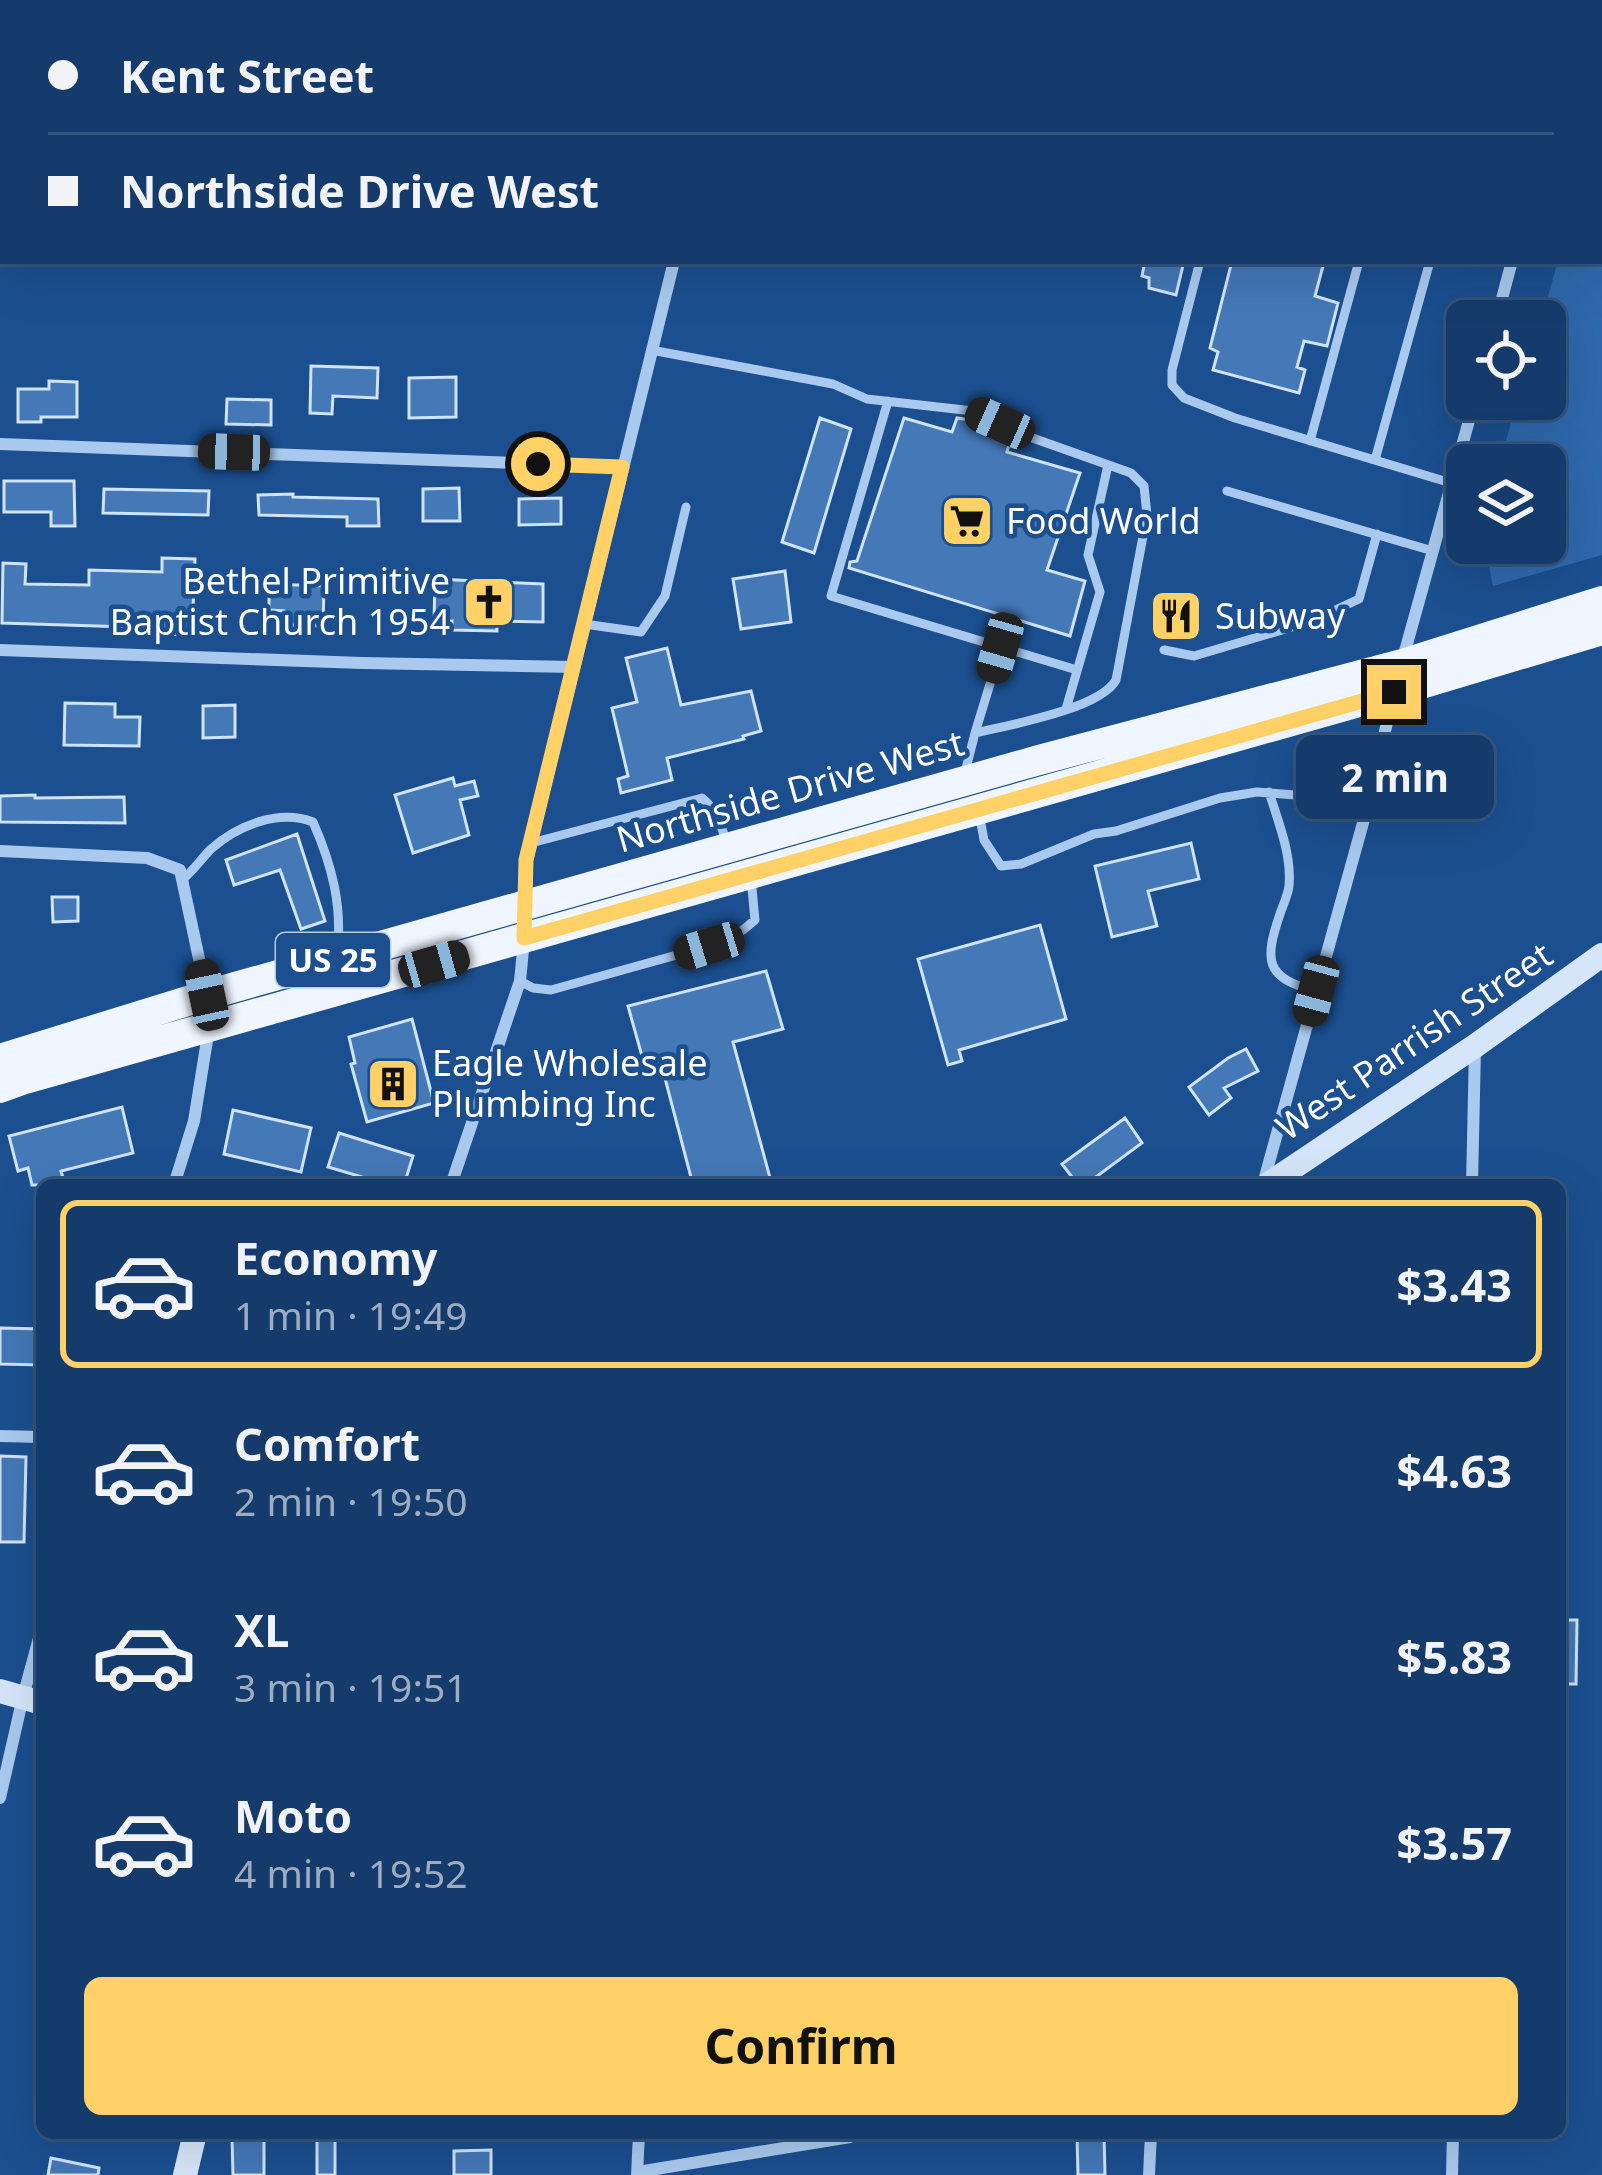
<!DOCTYPE html>
<html lang="en">
<head>
<meta charset="utf-8">
<style>
	:root { --surface:#143b6b; --page:#214673; --text:#f1f3f6; --muted:#9dadc1; --line:#33557e; --accent:#ffd166 }
	body { margin:0; font-family:"Noto Sans",sans-serif; background:var(--page); color:var(--text); height:100vh; display:flex; flex-direction:column; font-size:45px; white-space:nowrap }
	* { box-sizing:border-box; margin:0 }
	p { font-size:39px; color:var(--muted) }
	.icon { flex:none; width:66px; height:66px; fill:none; stroke:currentColor; stroke-width:2; stroke-linecap:round; stroke-linejoin:round }
	.map { position:relative; flex:1; overflow:hidden }
	.details { position:absolute; left:36px; top:1179px; width:1530px; height:960px; display:flex; flex-direction:column; background:var(--surface); border-radius:18px; box-shadow:0 12px 48px #0002,0 0 0 3px var(--line) }
	.details>* { flex:none }
	.banner { position:absolute; left:0px; top:0px; width:1602px; height:264px; box-shadow:0 12px 48px #0002,0 0 0 3px var(--line); display:grid; align-content:center; height:264px; padding:0 48px; background:var(--surface) }
	.fabs { position:absolute; left:1446px; top:300px; display:grid; gap:24px }
	.fabs a { display:grid; place-items:center; width:120px; height:120px; border-radius:18px; background:var(--surface); box-shadow:0 12px 48px #0002,0 0 0 3px var(--line); font-size:60px }
	.end { position:absolute; width:54px; height:54px; margin:-27px; border:15px solid #ffd166; background:#111; box-shadow:0 0 0 6px #111 }
	.from { border-radius:50% }
	.bubble { position:absolute; height:84px; border-radius:18px; background:var(--surface); box-shadow:0 12px 48px #0002,0 0 0 3px var(--line); font-size:39px; font-weight:700; line-height:84px; text-align:center }
	.car { position:absolute; width:36px; height:72px; margin:-36px -18px; border-radius:15px; box-shadow:0 0 9px 3px #0007; background:linear-gradient(#222 24%,#8ab4d8 0 40%,#222 0 76%,#8ab4d8 0 86%,#222 0) }
	.banner b { display:flex; align-items:center; gap:42px; height:114px; font-size:45px }
	.banner b+b { border-top:3px solid var(--line) }
	.banner i { width:30px; height:30px; background:var(--text) }
	ul { padding:21px 0 0; list-style:none }
	li { display:flex; align-items:center; gap:36px; height:168px; margin:0 24px 18px; padding:0 24px; border:6px solid transparent; border-radius:18px }
	li div { flex:1 }
	li b { display:block; font-size:45px }
	li em { font-style:normal; font-weight:700 }
	li.on { border-color:var(--accent) }
	li>.icon { width:108px; height:108px; stroke-width:1.5 }
	.action { display:flex; gap:24px; margin-top:auto; padding:24px 48px }
	.action a { flex:1; height:138px; border-radius:18px; background:var(--accent); color:#111; font-size:48px; font-weight:700; line-height:138px; text-align:center }
	.map>svg:first-child { display:block }
	.green { fill:#2e69ad }
	.water { fill:#3c6290; stroke:#9cc4f0; stroke-width:3 }
	.building { fill:#4478b7; stroke:#cfe3fa; stroke-width:3 }
	.lines { fill:none; stroke-linecap:round; stroke-linejoin:round }
	.lane { stroke:#a9c9ee; stroke-width:9 }
	.street { stroke:#a9c9ee; stroke-width:12 }
	.secondary { stroke:#d6e6fa; stroke-width:24 }
	.primary { stroke:#f0f6ff; stroke-width:30 }
	.route { stroke:#ffd166; stroke-width:15 }
	.labels { text-anchor:middle; stroke-width:9; stroke-linejoin:round; paint-order:stroke }
	.shield { fill:#1b4f8f; stroke:#bbcadd; stroke-width:3 }
	.shield-label { font-size:33px; font-weight:bold; fill:#fff }
	.poi-label { font-size:36px; fill:#fff; stroke:#1b4f8f; text-anchor:start }
	.street-label { font-size:36px; fill:#fff; stroke:#1b4f8f }
</style>
</head>
<body>
<div class="map">
<svg width="1602" height="2175" viewBox="0 0 1602 2175">
	<rect width="100%" height="100%" fill="#1b4f8f"/>
	<!-- green -->
	<path class="green" d="M1602,111V555L1493,586L1484,543H1545V465H1499L1518,399H1545V321H1541L1558,261H1599V121Z"/>
	<!-- water -->
	<path class="water" d="M1168,0H1556V3H1169Z"/>
	<!-- building -->
	<path class="building" d="M1145,261H1184L1176,295L1149,288V278L1142,276Z
		M1232,261H1305L1323,266L1315,296L1338,303L1327,346L1304,341L1297,367L1305,370L1299,393L1213,370L1218,352L1210,348Z
		M311,366L378,368L377,398L333,396L332,414L310,413Z
		M456,377V417L409,418V378Z
		M49,381L77,382V417H41V422H18V389H49Z
		M227,399L271,400V425L226,424Z
		M820,418L851,429L814,553L782,542Z
		M904,418L952,432L957,418L971,420L1011,438L1007,452L1080,473L1047,570L1085,581L1070,636L849,568L850,562L857,561Z
		M4,481H74L75,526H51V512H4Z
		M459,488L460,521H423V489Z
		M104,489L209,491L208,515L103,513Z
		M293,494V497L378,499L379,526H347V517L259,515L258,495Z
		M561,498V524L519,525V499Z
		M162,558L195,559L192,635L160,634V628L2,623L3,563L26,564L25,584L89,585V570L162,572Z
		M785,571L791,622L741,629L733,579Z
		M435,579L543,584V622L497,621V631L452,630V621H434Z
		M269,584L324,586L323,626L284,625V611L269,610Z
		M1164,601L1192,608L1186,629L1159,623Z
		M667,648L681,705L751,691L761,731L743,736L744,739L667,758L672,780L621,793L618,779L628,776L612,708L637,702L626,658Z
		M65,703L115,704V717H140L139,746L64,745Z
		M235,705V737L203,738V706Z
		M453,778L455,786L474,781L478,796L460,800L469,835L413,853L395,795Z
		M35,795V798L124,797L125,823L0,822V796Z
		M297,834L325,921L301,929L280,870L234,885L226,860Z
		M1191,843L1199,879L1148,891L1157,926L1112,937L1095,866Z
		M52,897H78V921L53,922Z
		M1040,925L1066,1019L959,1050L962,1061L948,1065L918,959Z
		M766,971L783,1029L733,1042L772,1185H693L661,1063L645,1067L628,1006Z
		M412,1019L434,1103L367,1122L351,1064L355,1063L349,1037Z
		M1246,1049L1258,1071L1224,1088L1231,1098L1209,1115L1189,1087L1228,1058Z
		M122,1107L133,1153L61,1171L65,1185H32L28,1168L18,1171L9,1136Z
		M233,1110L311,1128L301,1172L224,1154Z
		M1125,1118L1142,1143L1085,1185H1078L1062,1164Z
		M339,1133L413,1156L404,1185H389L328,1167Z
		M0,1328L42,1329V1365L0,1364Z
		M0,1456L26,1457L24,1542H0Z
		M1560,1620H1577L1576,1684H1560Z
		M317,2133H335V2175H317Z
		M1104,2134L1105,2175H1078L1077,2135Z
		M232,2138H264V2175H233Z
		M491,2150V2175H454V2151Z
		M51,2158L99,2168L98,2175H48Z"/>
	<g class="lines">
		<!-- lane -->
		<path class="lane" d="M122,0L123,3
			M77,3L84,0
			M360,3L366,0
			M500,3L508,0
			M1200,261L1172,370V385L1184,398L1235,418L1451,483
			M651,350L833,384L867,399L973,411L1027,436L1131,473L1144,486L1147,515L1116,680C1100,709 1009,725 975,733L964,776
			M888,401L831,596L1077,670
			M1310,441L1359,261
			M1375,460L1430,261
			M1227,491L1433,551
			M584,624L641,632L665,596L686,507
			M1164,650L1194,656L1312,621L1359,599L1377,534
			M1066,709L1100,592L1088,555L1108,465
			M975,733L1001,648
			M1269,792C1278,821 1292,855 1289,886C1288,895 1283,905 1280,914C1264,961 1265,978 1316,991
			M979,813L984,840L1001,866L1021,864L1094,834L1116,831L1220,798L1257,792L1320,797L1366,812
			M531,843L702,798C717,810 721,824 726,842
			M183,879C194,870 201,859 211,849C238,825 279,809 313,822C332,865 343,907 337,954
			M520,981L533,988L551,990L709,946L743,930L755,920L751,878"/>
		<!-- street -->
		<path class="street" d="M703,0V3
			M1583,3L1584,0
			M1496,321L1512,261
			M0,444L622,467
			M0,650L362,663L574,667
			M1402,662L1475,399
			M0,851L147,858L180,870L207,996
			M526,901L527,860L674,261
			M1263,1184L1366,812L1394,693
			M174,1185L194,1121L209,1028
			M451,1185L520,981L524,940
			M1472,1185L1475,1048
			M0,1436L42,1437
			M0,1798L23,1697L42,1627
			M638,2172L850,2137
			M637,2175L639,2133
			M1149,2175L1151,2133
			M1452,2175L1453,2133"/>
		<!-- secondary -->
		<path class="secondary" d="M1267,1185L1475,1046L1602,955
			M0,1691L42,1703
			M185,2175L195,2133"/>
		<!-- primary -->
		<path class="primary" d="M0,1059L207,995L1039,760L1402,664L1602,601
			M0,1088L25,1079L1394,692L1602,630"/>
	</g>
	<g class="lines">
		<!-- route -->
		<path class="route" d="M538,464L622,467L526,860L524,938L1394,692"/>
	</g>
	<!-- icons -->
	<defs>
		<g id="supermarket-square" transform="scale(2.7)"><rect x="-9" y="-9" width="18" height="18" rx="4" fill="#ffd166" stroke="#1b4f8f"/><path d="M-6-5.5h2.5l.6 2H6L4.5 2H-2.5L-4.4-4H-6ZM-1.5 3.2a1.3 1.3 0 1 0 .1 0ZM3 3.2a1.3 1.3 0 1 0 .1 0Z" fill="#111"/></g>
		<g id="church-square" transform="scale(2.7)"><rect x="-9" y="-9" width="18" height="18" rx="4" fill="#ffd166" stroke="#1b4f8f"/><path d="M-1.2-6h2.4v3.5h3.3v2.4h-3.3V6h-2.4V-.1h-3.3v-2.4h3.3Z" fill="#111"/></g>
		<g id="restaurant-square" transform="scale(2.7)"><rect x="-9" y="-9" width="18" height="18" rx="4" fill="#ffd166" stroke="#1b4f8f"/><path d="M-5-6h1v4h1v-4h1v4h1v-4h1v5L-1.5 .5V6h-2V.5L-5-1ZM5-6V6H3V1.5H1.5Q1.5-4 5-6Z" fill="#111"/></g>
		<g id="building-square" transform="scale(2.7)"><rect x="-9" y="-9" width="18" height="18" rx="4" fill="#ffd166" stroke="#1b4f8f"/><path d="M-4-6H4V6H1V3H-1V6H-4ZM-2.5-4.3h1.7v1.8h-1.7ZM.8-4.3h1.7v1.8H.8ZM-2.5-1h1.7V.8h-1.7ZM.8-1h1.7V.8H.8Z" fill="#111"/></g>
	</defs>
	<g fill-rule="evenodd">
		<use href="#supermarket-square" x="967" y="521"/>
		<use href="#church-square" x="489" y="602"/>
		<use href="#restaurant-square" x="1176" y="616"/>
		<use href="#building-square" x="393" y="1084"/>
	</g>
	<g class="labels">
		<!-- shield labels -->
		<rect class="shield" x="276" y="933" width="114" height="54" rx="9"/>
		<g class="shield-label">
			<text x="333" y="972">US 25</text>
		</g>
		<!-- poi labels -->
		<g class="poi-label">
			<text x="1006" y="534">Food World</text>
			<text x="450" y="594" text-anchor="end">Bethel Primitive<tspan x="450" dy="41">Baptist Church 1954</tspan></text>
			<text x="1215" y="629">Subway</text>
			<text x="432" y="1076">Eagle Wholesale<tspan x="432" dy="41">Plumbing Inc</tspan></text>
		</g>
		<!-- street labels -->
		<g class="street-label">
			<text transform="translate(790 791) rotate(-16)" y="13">Northside Drive West</text>
			<text transform="translate(1414 1041) rotate(-34)" y="13">West Parrish Street</text>
		</g>
	</g>
</svg>
<div class="fabs">
<a><svg class="icon" aria-label="locate" viewBox="0 0 24 24"><circle cx="12" cy="12" r="6"/><path d="M12 2v4M12 18v4M2 12h4M18 12h4"/></svg></a>
<a><svg class="icon" aria-label="layers" viewBox="0 0 24 24"><path d="M12 4l9 5-9 5-9-5zM3 14l9 5 9-5"/></svg></a>
</div>
<i class="end from" style="left:538px;top:464px"></i>
<i class="end" style="left:1394px;top:692px"></i>
<div class="bubble" style="left:1296px;top:735px;width:198px">2 min</div>
<i class="car" style="left:1000px;top:423px;rotate:294deg"></i>
<i class="car" style="left:234px;top:452px;rotate:272deg"></i>
<i class="car" style="left:1000px;top:648px;rotate:196deg"></i>
<i class="car" style="left:709px;top:946px;rotate:253deg"></i>
<i class="car" style="left:434px;top:964px;rotate:74deg"></i>
<i class="car" style="left:1316px;top:991px;rotate:195deg"></i>
<i class="car" style="left:207px;top:995px;rotate:348deg"></i>
<div class="banner">
<b><i class="from"></i>Kent Street</b>
<b><i></i>Northside Drive West</b>
</div>
<section class="details">
<ul>
<li class="on"><svg class="icon" aria-label="car" viewBox="0 0 24 24"><path d="M5 17H2v-5l4-1 3-4h7l3 4 3 1v5h-3M9 17h6M6 11h13"/><circle cx="7" cy="17" r="2"/><circle cx="17" cy="17" r="2"/></svg><div><b>Economy</b><p>1 min · 19:49</p></div><em>$3.43</em></li>
<li><svg class="icon" aria-label="car" viewBox="0 0 24 24"><path d="M5 17H2v-5l4-1 3-4h7l3 4 3 1v5h-3M9 17h6M6 11h13"/><circle cx="7" cy="17" r="2"/><circle cx="17" cy="17" r="2"/></svg><div><b>Comfort</b><p>2 min · 19:50</p></div><em>$4.63</em></li>
<li><svg class="icon" aria-label="car" viewBox="0 0 24 24"><path d="M5 17H2v-5l4-1 3-4h7l3 4 3 1v5h-3M9 17h6M6 11h13"/><circle cx="7" cy="17" r="2"/><circle cx="17" cy="17" r="2"/></svg><div><b>XL</b><p>3 min · 19:51</p></div><em>$5.83</em></li>
<li><svg class="icon" aria-label="car" viewBox="0 0 24 24"><path d="M5 17H2v-5l4-1 3-4h7l3 4 3 1v5h-3M9 17h6M6 11h13"/><circle cx="7" cy="17" r="2"/><circle cx="17" cy="17" r="2"/></svg><div><b>Moto</b><p>4 min · 19:52</p></div><em>$3.57</em></li>
</ul>
<div class="action"><a>Confirm</a></div>
</section>
</div>
</body>
</html>
